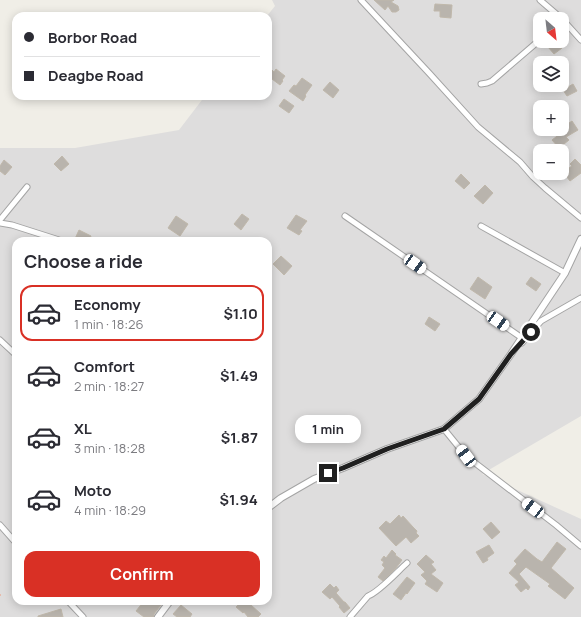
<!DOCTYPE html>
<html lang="en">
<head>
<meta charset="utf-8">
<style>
	:root { --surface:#fff; --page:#f2f2f3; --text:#2b2b33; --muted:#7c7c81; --line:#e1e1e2; --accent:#d93025 }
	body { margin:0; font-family:Manrope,sans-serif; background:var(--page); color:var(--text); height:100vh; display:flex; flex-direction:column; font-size:15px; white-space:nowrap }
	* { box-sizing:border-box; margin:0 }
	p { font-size:13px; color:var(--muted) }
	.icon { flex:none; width:22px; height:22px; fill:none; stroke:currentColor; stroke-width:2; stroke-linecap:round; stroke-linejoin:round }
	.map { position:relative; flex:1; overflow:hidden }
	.drawer { position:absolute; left:12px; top:237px; width:260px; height:368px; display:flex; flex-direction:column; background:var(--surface); border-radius:12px; box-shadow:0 2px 10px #0003 }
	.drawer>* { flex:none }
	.top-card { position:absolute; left:12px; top:12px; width:260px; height:88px; border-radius:12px; box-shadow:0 2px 10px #0003; display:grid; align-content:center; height:88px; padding:0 12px; background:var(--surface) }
	.needle { width:26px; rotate:152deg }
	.controls { position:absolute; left:533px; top:12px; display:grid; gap:8px }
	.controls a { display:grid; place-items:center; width:36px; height:36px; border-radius:8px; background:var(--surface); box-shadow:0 2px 10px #0003; font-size:20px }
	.end { position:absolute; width:18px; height:18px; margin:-9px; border:5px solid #202020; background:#fff; box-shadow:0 0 0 2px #fff }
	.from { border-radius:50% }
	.bubble { position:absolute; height:28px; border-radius:12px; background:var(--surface); box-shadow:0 2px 10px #0003; font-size:13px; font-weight:700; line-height:28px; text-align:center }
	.car { position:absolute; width:12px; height:24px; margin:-12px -6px; border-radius:5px; box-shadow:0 0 3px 1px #0007; background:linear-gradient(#fff 24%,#345 0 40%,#fff 0 76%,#345 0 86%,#fff 0) }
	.top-card b { display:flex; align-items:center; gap:14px; height:38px; font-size:15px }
	.top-card b+b { border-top:1px solid var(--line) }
	.top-card i { width:10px; height:10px; background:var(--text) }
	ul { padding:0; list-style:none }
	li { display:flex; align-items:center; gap:12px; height:56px; margin:0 8px 6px; padding:0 4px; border:2px solid transparent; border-radius:12px }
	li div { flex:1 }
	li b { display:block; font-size:15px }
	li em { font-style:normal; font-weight:700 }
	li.current { border-color:var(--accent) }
	li>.icon { width:36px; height:36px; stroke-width:1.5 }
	h2 { padding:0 12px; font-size:18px; line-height:48px }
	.button { display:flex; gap:8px; margin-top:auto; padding:8px 12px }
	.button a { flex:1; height:46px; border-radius:12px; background:var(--accent); color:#fff; font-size:16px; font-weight:700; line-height:46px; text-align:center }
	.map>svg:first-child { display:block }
	.residential { fill:#dedddd; fill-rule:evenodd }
	.building { fill:#b9b4ad; stroke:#c0b8ab }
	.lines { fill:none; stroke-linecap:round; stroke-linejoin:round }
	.minor-casing { stroke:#a4a4a4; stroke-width:7 }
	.tertiary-casing { stroke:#a4a4a4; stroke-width:8 }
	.path { stroke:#ee997a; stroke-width:1; stroke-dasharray:2 2; stroke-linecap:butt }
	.minor { stroke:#fff; stroke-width:5 }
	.tertiary { stroke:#fff; stroke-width:6 }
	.route { stroke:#202020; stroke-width:5 }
</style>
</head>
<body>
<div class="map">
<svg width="581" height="617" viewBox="0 0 581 617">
	<rect width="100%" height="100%" fill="#f0eee7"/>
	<!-- residential -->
	<path class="residential" d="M272,0H581V416L482,474L581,519V617H0V148H75L179,130L205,96H268V16H267L275,6ZM540,19H562V41H540ZM540,63H562V85H540ZM540,107H562V129H540ZM540,151H562V173H540ZM16,241H268V601H16Z"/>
	<!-- building -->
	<path class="building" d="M374,0H394L391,2L398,6L399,10L396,12H392L388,6L385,10Z
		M435,4L452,5L451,18L440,17V11H434Z
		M554,41H555L562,48L554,54L548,47Z
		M276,69L285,76L282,80L283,81L280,85L268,76L272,70L274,72Z
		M302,78L312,85L305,95L306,96L303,101L289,91L294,85L296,86Z
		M330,82L339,90L333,98L323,90Z
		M573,84L577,91L567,96L563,90Z
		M284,99L294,106L289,113L279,106Z
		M572,121L578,130L566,137L569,140L559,148L552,140L565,130L563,127Z
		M62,156L69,164L61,171L54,164Z
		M575,159L581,165V173L570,181L563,172L572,166L570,164Z
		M4,160L12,167L5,175L0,171V166Z
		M461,174L470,183L464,189L455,181Z
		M485,185L493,193L483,204L474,196Z
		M242,214L249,219L241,230L234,224Z
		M296,215L307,221L300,230L302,231L299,235L287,228Z
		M176,216L188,224L180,236L168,228Z
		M79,230L91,236L89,241H74Z
		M281,256L292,266L284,275L273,264Z
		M478,277L492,287L485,299L470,289Z
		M531,277L541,284L536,291L526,284Z
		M429,317L440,324L435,331L425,324Z
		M399,515L401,518L403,516L413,527L417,531L416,533L419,536L411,543L406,537L396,546L379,528L386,521L390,524Z
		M491,522L500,532L492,539L483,529Z
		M557,542L566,549L551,568L574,588L565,599L548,586L550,584L526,567L519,574L530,587L528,590L526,588L521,592L515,585L519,582L509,573L517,564L514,561L525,549L537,559L542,562Z
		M489,545L494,553L487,558L488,560L483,563L476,552Z
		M392,550L396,554L395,555L402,560L396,568L383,581L378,577L385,568L382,565L384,562L381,560L384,556L386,558Z
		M426,555L434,562L431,564L436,570L431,574L443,583L437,592L425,584L427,581L421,575L425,572L417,564Z
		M407,577L415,583L407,594L406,593L401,600L393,594Z
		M330,584L334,588L336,586L339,590L336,593L344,602H345L350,608L344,613L339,607L340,606L332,597L330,599L322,592Z
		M144,601H164L154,614V617H144L136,611Z
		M242,601H248L252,604L251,605L261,614L258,617H248L244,612L243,613L236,607Z
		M181,605L192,614L190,617H177L173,614Z
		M61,609L63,617H38V616Z"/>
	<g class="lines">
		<!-- minor casing -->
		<g class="minor-casing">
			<path id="minor" d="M361,0L429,73L478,127L520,162L533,177L545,188L581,218
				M540,0L562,19
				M562,19L581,40
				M481,84L487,83L492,81L535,44L540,38
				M345,216L522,338
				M0,220L27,187
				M0,223L12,225L59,240
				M481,226L565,273
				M0,340L16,355
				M522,343L541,321L581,298
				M444,429L466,456L556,525L581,546
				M0,525L16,543
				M68,601L83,617
				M350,617L368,596C379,592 397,572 407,563"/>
		</g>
		<!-- tertiary casing -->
		<g class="tertiary-casing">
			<path id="tertiary" d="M268,508L281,498L314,479L343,468L387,449L444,429L479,399L511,354L565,273L581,239
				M158,617L170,601"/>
		</g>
		<!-- path -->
		<path class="path" d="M0,595H1"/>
		<!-- minor -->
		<use href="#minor" class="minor"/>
		<!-- tertiary -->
		<use href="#tertiary" class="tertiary"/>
	</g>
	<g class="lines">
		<!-- route -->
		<path class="route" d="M328,473L343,468L387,449L444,429L479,399L511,354L531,332"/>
	</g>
</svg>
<div class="controls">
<a><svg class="needle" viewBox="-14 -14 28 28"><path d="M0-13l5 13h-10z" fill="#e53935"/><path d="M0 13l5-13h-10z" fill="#7c7c81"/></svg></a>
<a><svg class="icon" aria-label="layers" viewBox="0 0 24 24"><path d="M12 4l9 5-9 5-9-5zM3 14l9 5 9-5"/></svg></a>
<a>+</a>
<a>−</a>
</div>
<i class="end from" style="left:531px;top:332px"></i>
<i class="end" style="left:328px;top:473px"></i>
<div class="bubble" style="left:295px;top:415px;width:66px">1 min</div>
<i class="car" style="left:415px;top:264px;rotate:125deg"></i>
<i class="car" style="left:498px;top:321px;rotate:124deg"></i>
<i class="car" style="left:466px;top:456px;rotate:323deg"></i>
<i class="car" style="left:533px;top:508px;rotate:307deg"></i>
<div class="top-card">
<b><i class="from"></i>Borbor Road</b>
<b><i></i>Deagbe Road</b>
</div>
<section class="drawer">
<h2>Choose a ride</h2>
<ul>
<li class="current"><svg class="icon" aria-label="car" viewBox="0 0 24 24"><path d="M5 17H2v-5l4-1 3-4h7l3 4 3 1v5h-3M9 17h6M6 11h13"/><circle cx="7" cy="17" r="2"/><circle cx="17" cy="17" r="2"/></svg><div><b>Economy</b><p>1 min · 18:26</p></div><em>$1.10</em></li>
<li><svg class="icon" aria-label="car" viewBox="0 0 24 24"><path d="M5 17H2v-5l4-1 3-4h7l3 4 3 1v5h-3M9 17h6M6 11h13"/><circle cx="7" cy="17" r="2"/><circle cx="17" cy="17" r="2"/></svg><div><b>Comfort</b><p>2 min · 18:27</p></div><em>$1.49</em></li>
<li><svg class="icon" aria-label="car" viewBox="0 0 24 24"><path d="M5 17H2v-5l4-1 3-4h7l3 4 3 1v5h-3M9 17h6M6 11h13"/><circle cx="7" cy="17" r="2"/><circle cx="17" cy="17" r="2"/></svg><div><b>XL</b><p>3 min · 18:28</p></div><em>$1.87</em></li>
<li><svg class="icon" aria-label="car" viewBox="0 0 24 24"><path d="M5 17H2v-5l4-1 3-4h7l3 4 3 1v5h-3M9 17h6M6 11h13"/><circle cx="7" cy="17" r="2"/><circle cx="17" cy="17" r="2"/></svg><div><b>Moto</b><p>4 min · 18:29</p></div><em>$1.94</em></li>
</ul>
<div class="button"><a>Confirm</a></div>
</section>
</div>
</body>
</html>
